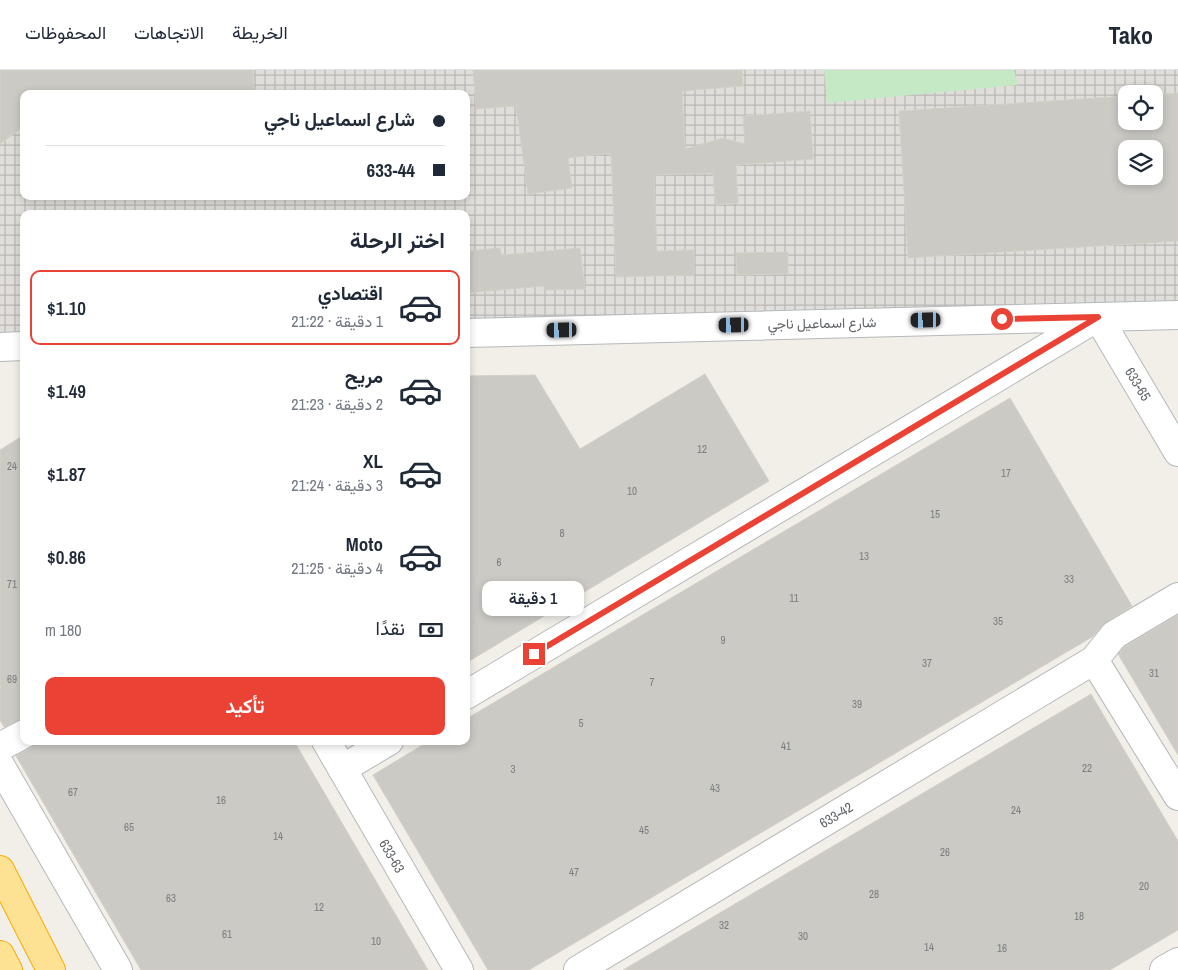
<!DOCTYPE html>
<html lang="ar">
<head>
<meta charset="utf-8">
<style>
	:root { --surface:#fff; --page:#f6f6f7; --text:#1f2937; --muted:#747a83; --line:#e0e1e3; --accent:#ea4335 }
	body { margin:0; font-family:"Archivo Narrow",Vazirmatn,sans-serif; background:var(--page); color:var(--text); direction:rtl; height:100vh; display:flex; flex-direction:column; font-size:19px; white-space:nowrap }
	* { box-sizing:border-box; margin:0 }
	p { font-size:16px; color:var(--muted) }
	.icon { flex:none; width:28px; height:28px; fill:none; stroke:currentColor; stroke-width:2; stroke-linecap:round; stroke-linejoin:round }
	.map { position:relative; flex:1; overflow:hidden; direction:ltr }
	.panel { position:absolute; left:20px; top:140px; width:450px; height:535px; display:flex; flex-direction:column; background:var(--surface); border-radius:10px; box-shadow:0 2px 8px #0003; direction:rtl }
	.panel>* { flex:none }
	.banner { position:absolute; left:20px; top:20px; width:450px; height:110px; border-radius:10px; box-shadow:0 2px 8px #0003; direction:rtl; display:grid; align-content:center; height:110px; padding:0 25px; background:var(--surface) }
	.buttons { position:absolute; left:1118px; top:15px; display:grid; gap:10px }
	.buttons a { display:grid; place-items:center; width:45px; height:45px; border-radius:10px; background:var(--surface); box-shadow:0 2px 8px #0003; font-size:25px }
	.end { position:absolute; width:22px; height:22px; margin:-11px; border:6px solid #ea4335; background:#fff; box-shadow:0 0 0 2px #fff }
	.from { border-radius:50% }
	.bubble { position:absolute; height:35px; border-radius:10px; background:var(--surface); box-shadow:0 2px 8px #0003; font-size:16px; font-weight:600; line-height:35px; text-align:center; direction:rtl }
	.car { position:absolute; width:15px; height:30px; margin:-15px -8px; border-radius:6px; box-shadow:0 0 4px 1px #0007; background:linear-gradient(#222 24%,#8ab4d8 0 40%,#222 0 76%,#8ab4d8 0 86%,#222 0) }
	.banner b { display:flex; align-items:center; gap:18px; height:48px; font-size:19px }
	.banner b+b { border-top:1px solid var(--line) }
	.banner i { width:12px; height:12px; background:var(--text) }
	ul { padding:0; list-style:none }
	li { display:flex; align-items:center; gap:15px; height:75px; margin:0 10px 8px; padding:0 15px; border:2px solid transparent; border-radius:10px }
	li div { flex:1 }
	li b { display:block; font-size:19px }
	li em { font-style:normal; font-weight:600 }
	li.selected { border-color:var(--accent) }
	li>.icon { width:45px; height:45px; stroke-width:1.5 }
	h2 { padding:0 25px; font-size:22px; line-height:60px }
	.pay { display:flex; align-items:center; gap:12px; height:55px; padding:0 25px; font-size:19px }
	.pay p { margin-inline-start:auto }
	.primary-button { display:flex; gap:10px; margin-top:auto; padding:10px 25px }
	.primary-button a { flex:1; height:58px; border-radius:10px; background:var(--accent); color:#fff; font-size:20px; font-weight:600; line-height:58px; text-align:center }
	header { display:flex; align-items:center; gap:30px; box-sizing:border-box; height:70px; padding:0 25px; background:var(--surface); border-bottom:1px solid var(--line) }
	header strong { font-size:24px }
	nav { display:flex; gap:28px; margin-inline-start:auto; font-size:18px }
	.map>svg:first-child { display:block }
	.industrial { fill:url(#industrial-grid); fill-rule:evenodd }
	.grass { fill:#c5e8c5 }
	.building { fill:#cccac5; stroke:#d6d1c6; fill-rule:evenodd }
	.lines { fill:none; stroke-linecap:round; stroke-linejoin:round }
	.minor-casing { stroke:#b5b8bc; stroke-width:30 }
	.highway-casing { stroke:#f9ab00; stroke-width:30 }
	.minor { stroke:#fff; stroke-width:28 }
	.highway { stroke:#fde293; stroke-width:28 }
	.route { stroke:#ea4335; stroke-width:6 }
	.labels { text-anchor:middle; stroke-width:4; stroke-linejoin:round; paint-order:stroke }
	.number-label { font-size:11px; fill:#7a7d7f }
	.street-label { font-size:14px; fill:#5f6368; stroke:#fff }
</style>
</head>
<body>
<header>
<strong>Tako</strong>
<nav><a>الخريطة</a><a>الاتجاهات</a><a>المحفوظات</a></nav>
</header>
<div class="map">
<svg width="1178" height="900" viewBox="0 0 1178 900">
	<defs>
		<pattern id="industrial-grid" width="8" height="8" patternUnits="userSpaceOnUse" patternTransform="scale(1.25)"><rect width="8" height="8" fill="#e0deda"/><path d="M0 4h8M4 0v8" fill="none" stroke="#b9b8b5"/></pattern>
	</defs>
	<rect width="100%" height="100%" fill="#f1efe8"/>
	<!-- industrial -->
	<path class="industrial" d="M0,0H1178V231L466,251V144H24V264L0,265ZM24,24H466V126H24ZM1126,24H1154V51H1126ZM1126,79H1154V106H1126Z"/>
	<!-- grass -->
	<path class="grass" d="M824,0H1014L1018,15L827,33Z"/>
	<!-- building -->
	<path class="building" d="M0,0H253L254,24H139V21L24,24V46L19,60L0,74Z
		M473,0H742L743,16L682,21L685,79L723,68L745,74L743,46L810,41L813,89L736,95L738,133L715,135L713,103L654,105L657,181L694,180V205L616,207L611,83L568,88L572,118L528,124L516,36L476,39Z
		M1178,23V171L908,188L899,41L1126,26V51H1154V25ZM1126,79H1154V106H1126Z
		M500,178L501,185L580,178L585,219L544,220V216L466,223V181Z
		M788,182V204L737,205L736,183Z
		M705,304L769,411L466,593V306L535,305L580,379Z
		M1010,328L1132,536L1106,552L1092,567L529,900H488L373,705L429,671H466V649Z
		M24,365V648L4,657L0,650V380Z
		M1178,545V685L1118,584L1124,577Z
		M1091,624L1178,771V860L1110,900H623Z
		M38,671H294L428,900H141L16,686L31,678Z"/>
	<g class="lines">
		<!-- minor casing -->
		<g class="minor-casing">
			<path id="minor" d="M466,263L1178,245
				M0,277L24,276
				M1094,590L1114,565L1178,527
				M466,625L1098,247L1178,382
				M326,671L459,900
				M0,677L24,664
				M0,695L118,900
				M342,699L389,671
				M578,900L1094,590L1178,726
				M1164,900L1178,892"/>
		</g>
		<!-- highway casing -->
		<g class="highway-casing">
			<path id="highway" d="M0,800L51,900
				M0,885L8,900"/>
		</g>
		<!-- minor -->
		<use href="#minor" class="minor"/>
		<!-- highway -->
		<use href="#highway" class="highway"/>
	</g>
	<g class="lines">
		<!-- route -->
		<path class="route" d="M534,584L1098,247L1002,249"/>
	</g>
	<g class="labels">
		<!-- number labels -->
		<g class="number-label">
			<text x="702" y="383">12</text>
			<text x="12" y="400">24</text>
			<text x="1006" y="407">17</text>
			<text x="632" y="425">10</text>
			<text x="935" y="448">15</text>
			<text x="562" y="467">8</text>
			<text x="864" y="490">13</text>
			<text x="499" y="496">6</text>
			<text x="1069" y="513">33</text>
			<text x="12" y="518">71</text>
			<text x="794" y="532">11</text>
			<text x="998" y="555">35</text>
			<text x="723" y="574">9</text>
			<text x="927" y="597">37</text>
			<text x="1154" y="607">31</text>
			<text x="12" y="613">69</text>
			<text x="652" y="616">7</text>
			<text x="857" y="638">39</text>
			<text x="581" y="657">5</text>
			<text x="786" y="680">41</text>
			<text x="1087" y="702">22</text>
			<text x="513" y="703">3</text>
			<text x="715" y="722">43</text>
			<text x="73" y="726">67</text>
			<text x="221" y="734">16</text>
			<text x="1016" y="744">24</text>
			<text x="129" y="761">65</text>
			<text x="644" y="764">45</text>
			<text x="278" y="770">14</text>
			<text x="945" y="786">26</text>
			<text x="574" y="806">47</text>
			<text x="1144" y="820">20</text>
			<text x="874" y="828">28</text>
			<text x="171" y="832">63</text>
			<text x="319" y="841">12</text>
			<text x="1079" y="850">18</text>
			<text x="724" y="859">32</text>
			<text x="227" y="868">61</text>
			<text x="803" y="870">30</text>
			<text x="376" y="875">10</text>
			<text x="929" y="881">14</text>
			<text x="1002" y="882">16</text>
		</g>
		<!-- street labels -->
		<g class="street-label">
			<text transform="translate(822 253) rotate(-1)" y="5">شارع اسماعيل ناجي</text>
			<text transform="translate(1138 314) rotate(59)" y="5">633-65</text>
			<text transform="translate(836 745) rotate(-31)" y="5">633-42</text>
			<text transform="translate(392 786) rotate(60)" y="5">633-63</text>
		</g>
	</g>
</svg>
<div class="buttons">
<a><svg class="icon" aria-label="locate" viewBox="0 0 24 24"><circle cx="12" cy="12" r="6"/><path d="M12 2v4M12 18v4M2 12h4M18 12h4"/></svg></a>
<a><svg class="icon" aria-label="layers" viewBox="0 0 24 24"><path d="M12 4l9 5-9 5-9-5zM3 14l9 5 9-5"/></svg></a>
</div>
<i class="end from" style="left:1002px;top:249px"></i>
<i class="end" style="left:534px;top:584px"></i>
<div class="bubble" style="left:482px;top:511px;width:102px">1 دقيقة</div>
<i class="car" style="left:926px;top:250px;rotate:269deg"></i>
<i class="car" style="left:734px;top:255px;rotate:269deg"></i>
<i class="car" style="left:562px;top:260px;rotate:269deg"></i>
<div class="banner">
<b><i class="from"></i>شارع اسماعيل ناجي</b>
<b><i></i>633-44</b>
</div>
<section class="panel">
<h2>اختر الرحلة</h2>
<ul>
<li class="selected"><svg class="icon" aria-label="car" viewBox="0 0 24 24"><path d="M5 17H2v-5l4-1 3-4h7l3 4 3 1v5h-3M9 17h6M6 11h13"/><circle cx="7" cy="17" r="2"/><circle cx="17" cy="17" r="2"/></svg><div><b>اقتصادي</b><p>1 دقيقة · 21:22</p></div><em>$1.10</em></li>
<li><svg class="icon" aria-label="car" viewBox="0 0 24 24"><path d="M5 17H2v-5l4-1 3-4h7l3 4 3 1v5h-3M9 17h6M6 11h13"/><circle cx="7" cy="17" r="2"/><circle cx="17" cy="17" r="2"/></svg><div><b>مريح</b><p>2 دقيقة · 21:23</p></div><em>$1.49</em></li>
<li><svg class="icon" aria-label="car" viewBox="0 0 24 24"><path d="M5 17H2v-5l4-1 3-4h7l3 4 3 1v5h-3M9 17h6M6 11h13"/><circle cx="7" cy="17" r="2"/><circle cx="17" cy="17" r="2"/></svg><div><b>XL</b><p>3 دقيقة · 21:24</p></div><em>$1.87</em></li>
<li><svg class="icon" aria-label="car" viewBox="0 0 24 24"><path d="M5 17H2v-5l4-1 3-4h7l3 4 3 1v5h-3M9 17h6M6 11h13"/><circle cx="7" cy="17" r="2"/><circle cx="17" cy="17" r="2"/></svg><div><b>Moto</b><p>4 دقيقة · 21:25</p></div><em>$0.86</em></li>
</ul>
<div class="pay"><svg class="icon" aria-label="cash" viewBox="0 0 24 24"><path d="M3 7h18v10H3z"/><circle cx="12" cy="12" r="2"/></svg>نقدًا<p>180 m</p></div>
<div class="primary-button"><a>تأكيد</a></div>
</section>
</div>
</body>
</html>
